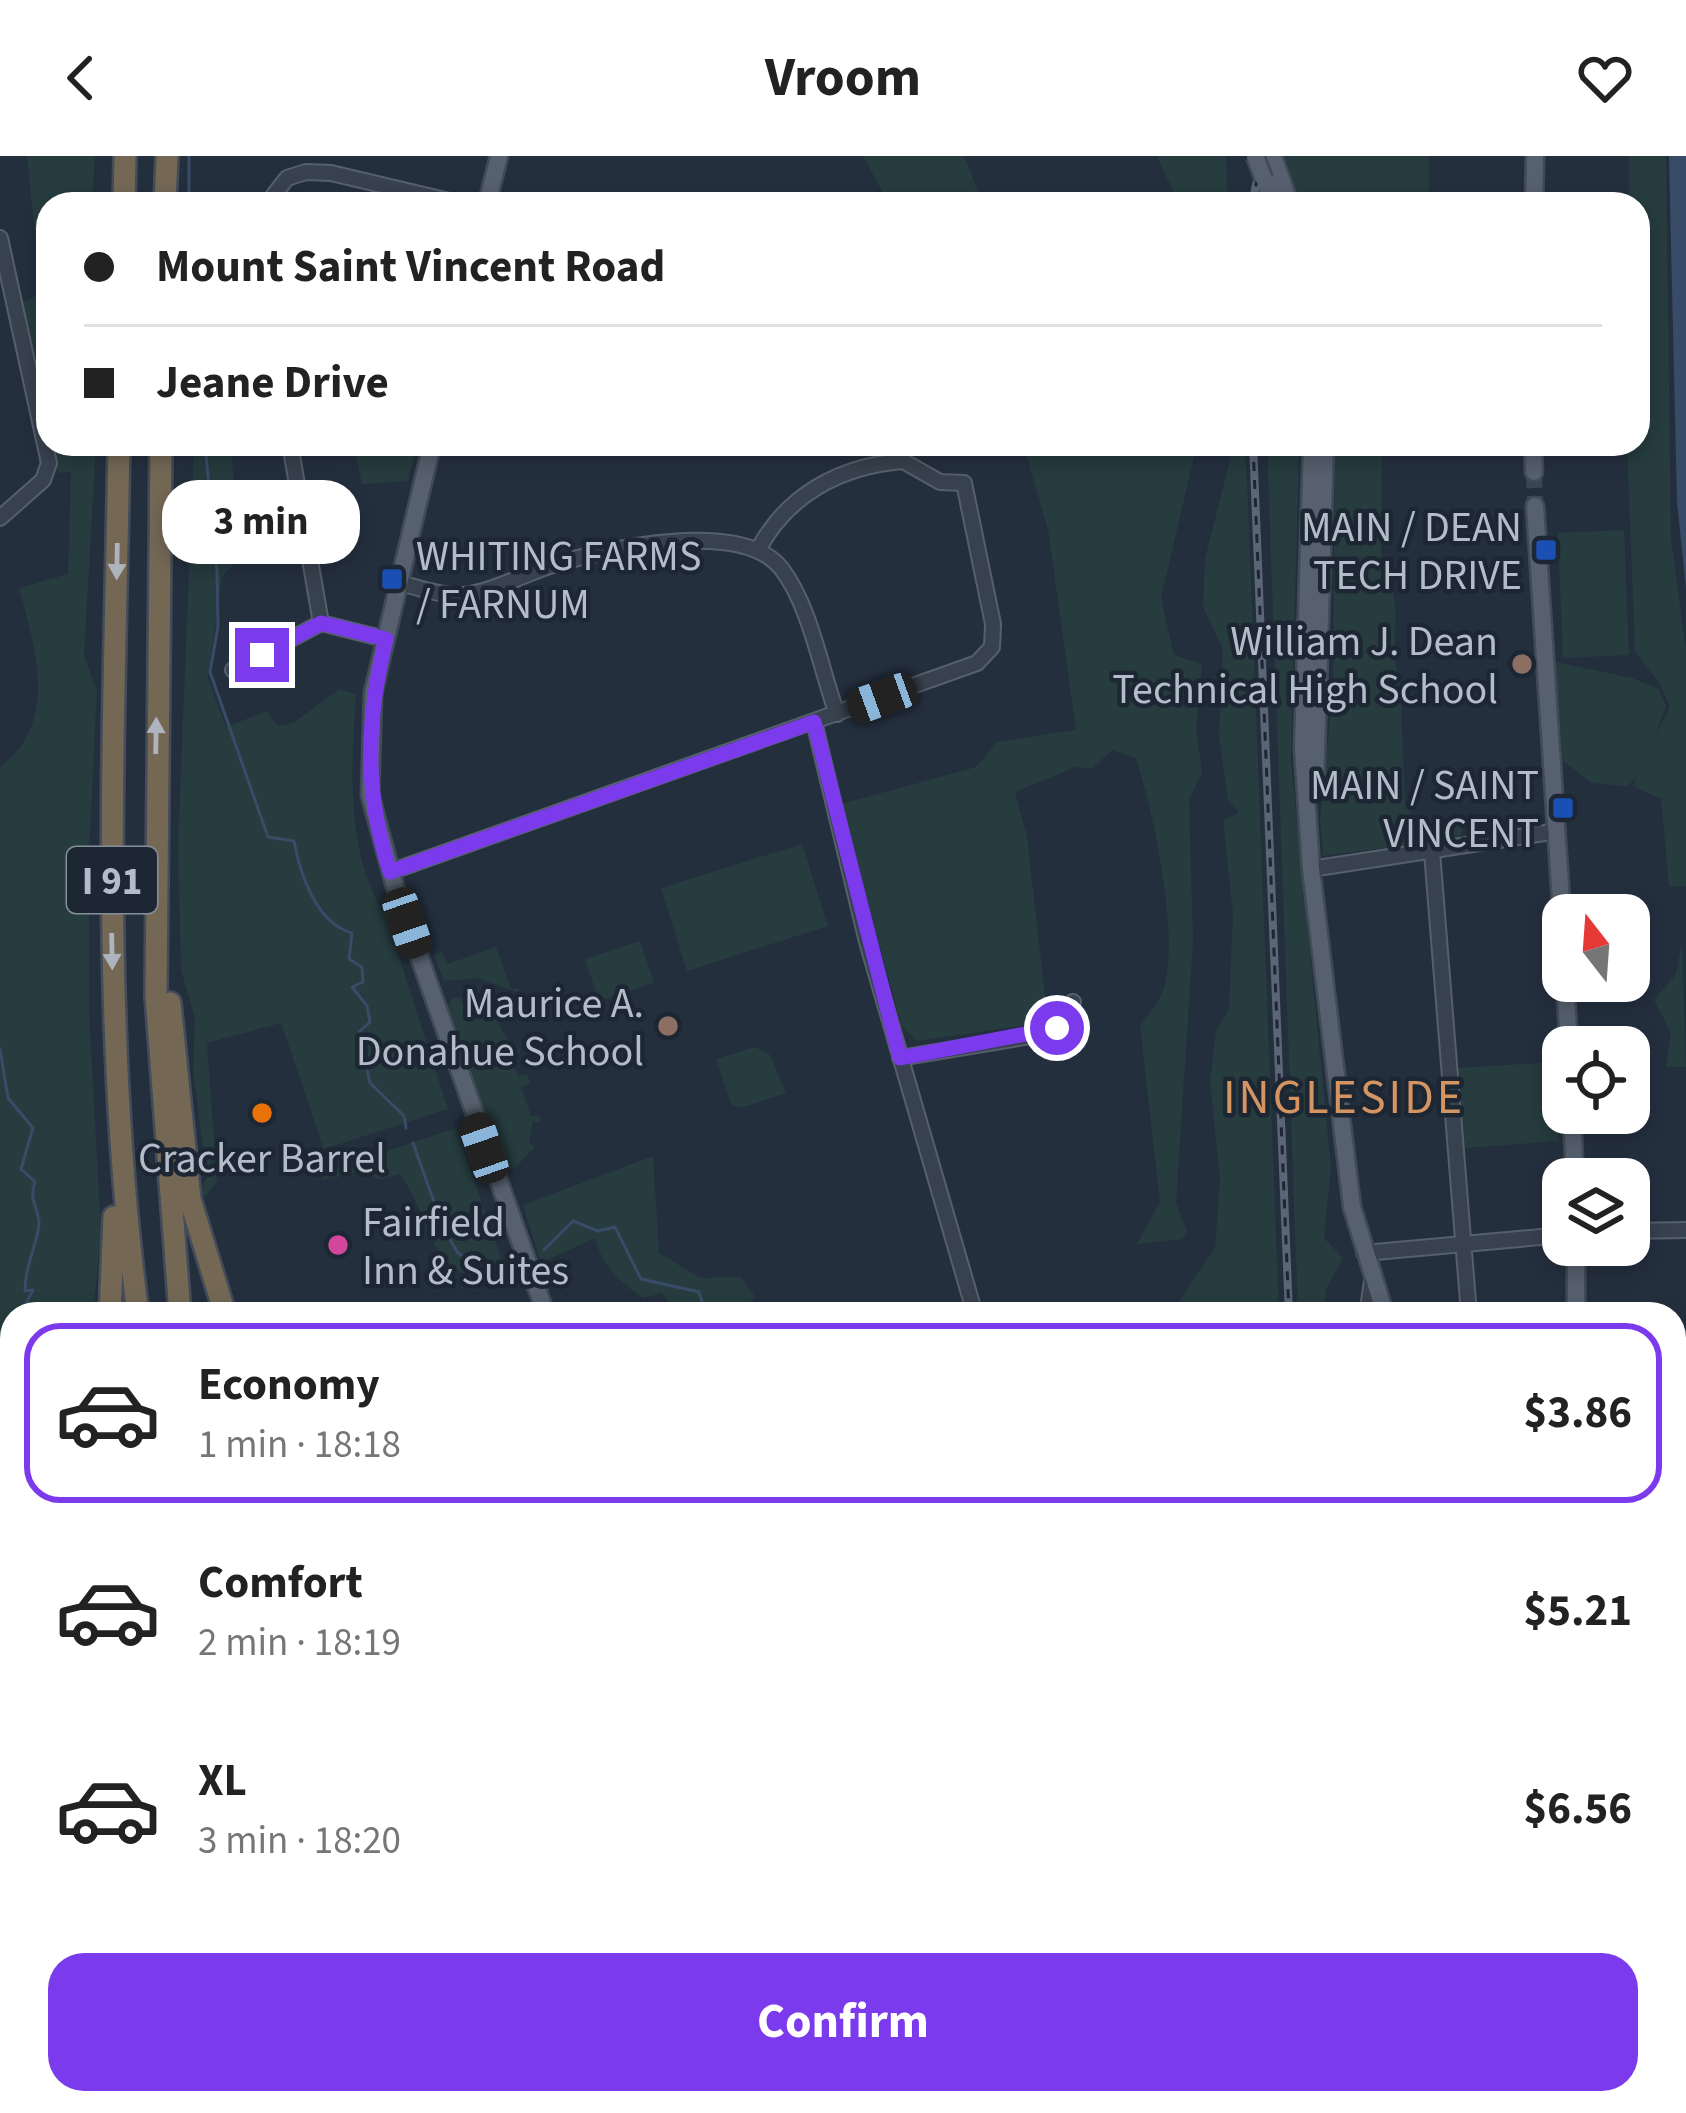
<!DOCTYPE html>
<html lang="en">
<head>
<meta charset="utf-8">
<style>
	:root { --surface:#fff; --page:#f6f6f6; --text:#222; --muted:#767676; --line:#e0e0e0; --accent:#7c3aed }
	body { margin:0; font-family:"Source Sans 3",sans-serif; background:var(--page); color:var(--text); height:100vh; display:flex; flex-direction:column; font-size:45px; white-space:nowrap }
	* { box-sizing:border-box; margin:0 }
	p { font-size:39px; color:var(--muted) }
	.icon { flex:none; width:66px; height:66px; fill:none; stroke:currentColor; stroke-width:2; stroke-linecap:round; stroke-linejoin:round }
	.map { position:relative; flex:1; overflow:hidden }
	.drawer { position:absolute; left:0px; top:1146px; width:1686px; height:813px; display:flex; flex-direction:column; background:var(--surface); border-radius:36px 36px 0 0; box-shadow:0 6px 18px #0003 }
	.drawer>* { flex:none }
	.top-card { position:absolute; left:36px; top:36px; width:1614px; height:264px; border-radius:36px; box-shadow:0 6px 18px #0003; display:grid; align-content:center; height:264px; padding:0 48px; background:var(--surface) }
	.needle { width:78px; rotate:343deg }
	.tools { position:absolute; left:1542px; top:738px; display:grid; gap:24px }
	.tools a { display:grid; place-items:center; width:108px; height:108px; border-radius:24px; background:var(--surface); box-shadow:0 6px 18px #0003; font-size:60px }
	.end { position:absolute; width:54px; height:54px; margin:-27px; border:15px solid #7c3aed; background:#fff; box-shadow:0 0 0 6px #fff }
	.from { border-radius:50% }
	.bubble { position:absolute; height:84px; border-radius:36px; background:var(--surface); box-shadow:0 6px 18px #0003; font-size:39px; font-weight:700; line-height:84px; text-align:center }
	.car { position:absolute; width:36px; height:72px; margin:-36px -18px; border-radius:15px; box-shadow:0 0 9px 3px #0007; background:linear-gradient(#222 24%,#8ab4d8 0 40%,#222 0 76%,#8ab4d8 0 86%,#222 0) }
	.top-card b { display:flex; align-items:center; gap:42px; height:114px; font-size:45px }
	.top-card b+b { border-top:3px solid var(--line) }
	.top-card i { width:30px; height:30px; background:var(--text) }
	ul { padding:21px 0 0; list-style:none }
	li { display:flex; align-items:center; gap:36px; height:180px; margin:0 24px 18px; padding:0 24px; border:6px solid transparent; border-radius:36px }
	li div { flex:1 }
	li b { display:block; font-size:45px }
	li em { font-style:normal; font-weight:700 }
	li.current { border-color:var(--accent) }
	li>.icon { width:108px; height:108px; stroke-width:1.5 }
	.primary-button { display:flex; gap:24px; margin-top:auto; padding:24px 48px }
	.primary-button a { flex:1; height:138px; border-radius:36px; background:var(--accent); color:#fff; font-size:48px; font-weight:700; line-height:138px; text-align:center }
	header { display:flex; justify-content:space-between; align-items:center; height:156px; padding:0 48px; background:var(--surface); font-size:54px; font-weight:700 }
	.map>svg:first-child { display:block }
	.green { fill:#263c3f }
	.water { fill:#394c67 }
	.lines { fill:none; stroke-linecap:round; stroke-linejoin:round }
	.stream { stroke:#394c67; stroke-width:3 }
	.major-tunnel { stroke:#3a4453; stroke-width:16; stroke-dasharray:16 8; stroke-linecap:butt }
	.minor-casing { stroke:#565f6c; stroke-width:18 }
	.major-casing { stroke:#414a57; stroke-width:21 }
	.highway-casing { stroke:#434c59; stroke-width:26 }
	.minor { stroke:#38414e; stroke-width:14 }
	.major { stroke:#56606e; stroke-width:16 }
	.highway { stroke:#746855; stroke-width:21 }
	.rail-casing { stroke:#5a6575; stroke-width:8 }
	.rail { stroke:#1d2633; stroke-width:3; stroke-dasharray:9; stroke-linecap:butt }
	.major-bridge-casing { stroke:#414a57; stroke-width:21; stroke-linecap:butt }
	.major-bridge { stroke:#56606e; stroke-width:16 }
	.oneway { fill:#aeb4bd }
	.route { stroke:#7c3aed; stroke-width:15 }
	.transit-dot { fill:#1a4fb4; stroke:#1d2633; stroke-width:4.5 }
	.education-dot { fill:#8d6e63; stroke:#1d2633; stroke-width:4.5 }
	.food-dot { fill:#e8710a; stroke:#1d2633; stroke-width:4.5 }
	.hotel-dot { fill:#d1479c; stroke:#1d2633; stroke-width:4.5 }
	.labels { text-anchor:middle; stroke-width:9; stroke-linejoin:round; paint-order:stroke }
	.shield { fill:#1d2633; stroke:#878f9c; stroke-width:3 }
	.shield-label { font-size:39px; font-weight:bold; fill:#b4bcc9 }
	.poi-label { font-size:42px; fill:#b4bcc9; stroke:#1d2633; text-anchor:end }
	.quarter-label { font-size:48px; letter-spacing:3px; fill:#d59563; stroke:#1d2633 }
</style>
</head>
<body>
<header><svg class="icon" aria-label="back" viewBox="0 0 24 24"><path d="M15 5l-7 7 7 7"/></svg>Vroom<svg class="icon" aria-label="heart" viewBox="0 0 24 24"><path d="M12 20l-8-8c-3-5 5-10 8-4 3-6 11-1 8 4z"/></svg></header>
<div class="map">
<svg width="1686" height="1957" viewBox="0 0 1686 1957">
	<rect width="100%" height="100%" fill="#242f3e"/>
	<!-- green -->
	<path class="green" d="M27,0H95L92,48H48V270L22,147L41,137Z
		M863,0H964L980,40L992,48H889Z
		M1157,0H1226L1228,48H1179Z
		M1285,0H1429V48H1300Z
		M1629,0H1666L1671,382L1686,495V730H1669L1661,643L1633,630L1636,621L1628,630L1592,627L1563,605L1555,506L1632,522L1658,533L1666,550L1655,581L1670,551L1660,528L1635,496L1627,288H1638V48H1629Z
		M52,288H96L84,500L97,534L89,699V856L101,1077L93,1158H12V1429L0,1462V611C60,566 35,492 19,432L68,418L71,316L58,317Z
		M194,288H230L242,399L222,421L208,522L226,571L267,555L278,570L293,567L340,533L356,538C351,610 345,698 386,760L448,953L324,993L281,867L207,887L217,1025L205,1041L199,1034L207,1022L193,915L195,862L181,814L178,689Z
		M353,288H417L408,325L362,328Z
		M1023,288H1197L1161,442L1174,499L1202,508L1196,573L1202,616L1189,644L1193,785L1176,1047L1187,1075L1182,1083L1137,1088L1160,1046L1140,870C1147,860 1157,849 1162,838C1182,786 1153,655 1136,602L1112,594L1092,613L1076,611L1015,636L1027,681L1048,866L917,885L902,871L841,648L976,611L997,586L1076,574L1048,373Z
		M1234,288H1244L1247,321L1279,1158H1170L1215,1092L1220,1023L1210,926L1216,875L1229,853L1233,757L1223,665L1239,656L1228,644L1219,580L1223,493L1203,451L1205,403Z
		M1267,288H1299L1291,603L1331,1011L1324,1082L1343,1102L1326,1133L1325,1158H1298Z
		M1335,288H1382L1381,430L1393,435C1400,465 1389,496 1400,524L1405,649C1421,672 1438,672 1464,668L1460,682L1323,700L1320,664L1333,530Z
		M1624,374L1629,499L1563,502L1558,377Z
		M802,688L828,770L687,815L661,732Z
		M640,785L654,827L599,845L585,803Z
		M1682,787L1686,911H1666L1671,877L1654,844L1676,818Z
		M496,791L511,833H519V837L479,822L444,825L434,799L442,796L448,808Z
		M461,841L462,848L494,859L508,885L517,889L520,896L512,902L518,920L527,918L530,927L521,931L531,960H540V967L533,965L529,986L535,991L514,1013L502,1012L447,853L452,842Z
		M755,891L770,899L786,937L740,952L731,948L716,903Z
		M1555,906L1559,985L1462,992L1457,912Z
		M456,972L506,1117L502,1119C426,1133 434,1059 399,1018L380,1024L362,1015L323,1024L322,1017Z
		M653,1000L659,1097L700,1122L740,1121L755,1140L744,1158H676L662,1137L643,1142C618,1124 603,1112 595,1082L541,1107L523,1049Z
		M1674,1945L1677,1957H1398L1402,1947Z
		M130,1947H298L302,1957H103Z
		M953,1947H1122L1124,1957H968Z"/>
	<!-- water -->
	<path class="water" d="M1669,0H1686V432L1677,346Z"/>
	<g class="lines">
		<!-- stream -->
		<path class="stream" d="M189,48V0
			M205,288L217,415L218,470L210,516L268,681L294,685C300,718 316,767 352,777L349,803L362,811L363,826L352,831L367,850L370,866L359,876L370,927L404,960L406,972
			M0,893L8,942L33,972L21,1013L35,1026C27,1046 43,1057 38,1075C34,1095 25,1112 25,1135L33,1134L20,1158
			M413,987L444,1074L458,1097L485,1117L500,1111
			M544,1094L573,1065L598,1075L615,1071L641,1123L699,1136L706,1158
			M710,1158L720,1152L726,1158
			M0,1203L12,1191
			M12,1522V1523
			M970,1947L973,1957"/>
		<!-- major-tunnel -->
		<path class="major-tunnel" d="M1534,316L1535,350"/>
		<!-- minor casing -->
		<g class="minor-casing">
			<path id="minor" d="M267,48L287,22L306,16L331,17L462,48
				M0,82L49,307L43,324L0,362
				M290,288L321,467
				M400,427C419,432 442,440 463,439C492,436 522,419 550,410C603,393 741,362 781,412C810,449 821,514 837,558
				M233,514L321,467L385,483
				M814,566L867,786L975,1158
				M1432,696L1469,1158
				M1311,713L1558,675
				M390,716L977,507L992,491L993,468L964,327L940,326L903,305C840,310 787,339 758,394
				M900,902L1048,877L1073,846
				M1629,1075L1686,1074
				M1364,1097L1563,1079
				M1367,1158L1372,1125
				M1674,1335L1686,1333
				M454,1947L458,1957
				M903,1947L910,1957
				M1130,1947L1132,1957"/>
		</g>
		<!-- major casing -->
		<g class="major-casing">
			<path id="major" d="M1273,0L1290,48
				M1264,23L1274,48
				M487,48L499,0
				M1534,48L1535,0
				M432,288L373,537L370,639L397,738L546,1158
				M1312,288L1303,592L1311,713L1352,1051L1385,1158
				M1533,288L1534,316
				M1535,350L1563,775
				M1315,634L1325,288
				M1565,825L1569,891
				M1572,957L1575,1023
				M1576,1089V1158
				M1674,1797L1682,1880
				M1674,1897L1686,1957"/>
		</g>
		<!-- highway casing -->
		<g class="highway-casing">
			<path id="highway" d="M124,48L125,0
				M165,48L167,0
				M119,288C114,578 100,870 138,1158
				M161,288L156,840L180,1158
				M170,847L190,1043L225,1158
				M110,1158L114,1061
				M0,1491L12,1482
				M338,1947L342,1957
				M384,1947L388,1957"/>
		</g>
		<!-- minor -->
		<use href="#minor" class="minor"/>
		<!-- major -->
		<use href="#major" class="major"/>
		<!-- highway -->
		<use href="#highway" class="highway"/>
		<!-- rail casing -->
		<g class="rail-casing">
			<path id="rail" d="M1252,48L1262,0
				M1253,288L1289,1158
				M0,1944L12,1940
				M62,1957L84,1947"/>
		</g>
		<!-- rail -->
		<use href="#rail" class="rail"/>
		<!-- major-bridge casing -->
		<g class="major-bridge-casing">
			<path id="major-bridge" d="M1255,0L1264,23"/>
		</g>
		<!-- major-bridge -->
		<use href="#major-bridge" class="major-bridge"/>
	</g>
	<!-- one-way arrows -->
	<defs><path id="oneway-solid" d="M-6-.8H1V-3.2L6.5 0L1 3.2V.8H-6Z" transform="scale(3)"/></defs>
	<g class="oneway">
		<use href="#oneway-solid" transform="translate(117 405) rotate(91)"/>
		<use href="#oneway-solid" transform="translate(156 580) rotate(-89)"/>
		<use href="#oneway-solid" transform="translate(112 795) rotate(89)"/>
	</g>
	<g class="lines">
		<!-- route -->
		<path class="route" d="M262,499L321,467L386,483C366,565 364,635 390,716L814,566L900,902L1057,872"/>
	</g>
	<!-- markers -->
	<g class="transit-dot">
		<rect x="1534" y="382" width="24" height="24" rx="6"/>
		<rect x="380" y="411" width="24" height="24" rx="6"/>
		<rect x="1551" y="640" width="24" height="24" rx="6"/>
	</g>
	<g class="education-dot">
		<circle cx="1522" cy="508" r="12"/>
		<circle cx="668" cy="870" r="12"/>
	</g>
	<circle class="food-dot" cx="262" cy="957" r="12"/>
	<circle class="hotel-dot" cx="338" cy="1089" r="12"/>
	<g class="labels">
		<!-- shield labels -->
		<rect class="shield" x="67" y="691" width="90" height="66" rx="9"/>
		<g class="shield-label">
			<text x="112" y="738">I 91</text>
		</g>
		<!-- poi labels -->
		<g class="poi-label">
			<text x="1522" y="385">MAIN / DEAN<tspan x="1522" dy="48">TECH DRIVE</tspan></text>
			<text x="416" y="414" text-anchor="start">WHITING FARMS<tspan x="416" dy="48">/ FARNUM</tspan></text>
			<text x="1498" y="499">William J. Dean<tspan x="1498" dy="48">Technical High School</tspan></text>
			<text x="1539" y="643">MAIN / SAINT<tspan x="1539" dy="48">VINCENT</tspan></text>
			<text x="644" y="861">Maurice A.<tspan x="644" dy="48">Donahue School</tspan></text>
			<text x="262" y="1016" text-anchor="middle">Cracker Barrel</text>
			<text x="362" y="1080" text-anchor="start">Fairfield<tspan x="362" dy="48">Inn &amp; Suites</tspan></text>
		</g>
		<!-- quarter labels -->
		<g class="quarter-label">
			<text x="1344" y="957">INGLESIDE</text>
		</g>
	</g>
</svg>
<div class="tools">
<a><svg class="needle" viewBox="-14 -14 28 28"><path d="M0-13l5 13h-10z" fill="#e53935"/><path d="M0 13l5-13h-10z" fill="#767676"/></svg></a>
<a><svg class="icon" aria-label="locate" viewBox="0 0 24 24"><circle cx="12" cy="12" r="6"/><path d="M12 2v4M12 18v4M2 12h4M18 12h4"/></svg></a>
<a><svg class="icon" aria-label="layers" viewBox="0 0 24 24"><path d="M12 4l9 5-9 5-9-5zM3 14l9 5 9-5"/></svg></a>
</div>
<i class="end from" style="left:1057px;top:872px"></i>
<i class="end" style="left:262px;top:499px"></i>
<div class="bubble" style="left:162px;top:324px;width:198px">3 min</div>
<i class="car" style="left:882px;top:542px;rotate:250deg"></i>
<i class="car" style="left:407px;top:767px;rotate:161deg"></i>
<i class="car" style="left:484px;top:992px;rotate:341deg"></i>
<div class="top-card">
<b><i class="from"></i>Mount Saint Vincent Road</b>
<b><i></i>Jeane Drive</b>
</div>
<section class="drawer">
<ul>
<li class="current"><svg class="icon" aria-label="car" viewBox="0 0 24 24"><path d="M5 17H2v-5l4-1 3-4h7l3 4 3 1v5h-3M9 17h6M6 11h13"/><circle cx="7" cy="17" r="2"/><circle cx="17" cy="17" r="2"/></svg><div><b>Economy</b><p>1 min · 18:18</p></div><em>$3.86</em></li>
<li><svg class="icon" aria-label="car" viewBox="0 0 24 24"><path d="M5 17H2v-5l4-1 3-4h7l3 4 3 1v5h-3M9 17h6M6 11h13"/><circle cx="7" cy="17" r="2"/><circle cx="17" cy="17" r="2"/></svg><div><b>Comfort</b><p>2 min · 18:19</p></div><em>$5.21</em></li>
<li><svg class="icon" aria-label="car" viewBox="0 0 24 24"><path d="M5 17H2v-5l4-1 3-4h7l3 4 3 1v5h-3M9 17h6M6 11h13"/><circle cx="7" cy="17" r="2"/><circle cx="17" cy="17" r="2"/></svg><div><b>XL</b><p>3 min · 18:20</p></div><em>$6.56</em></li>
</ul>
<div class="primary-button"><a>Confirm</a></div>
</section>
</div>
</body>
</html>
